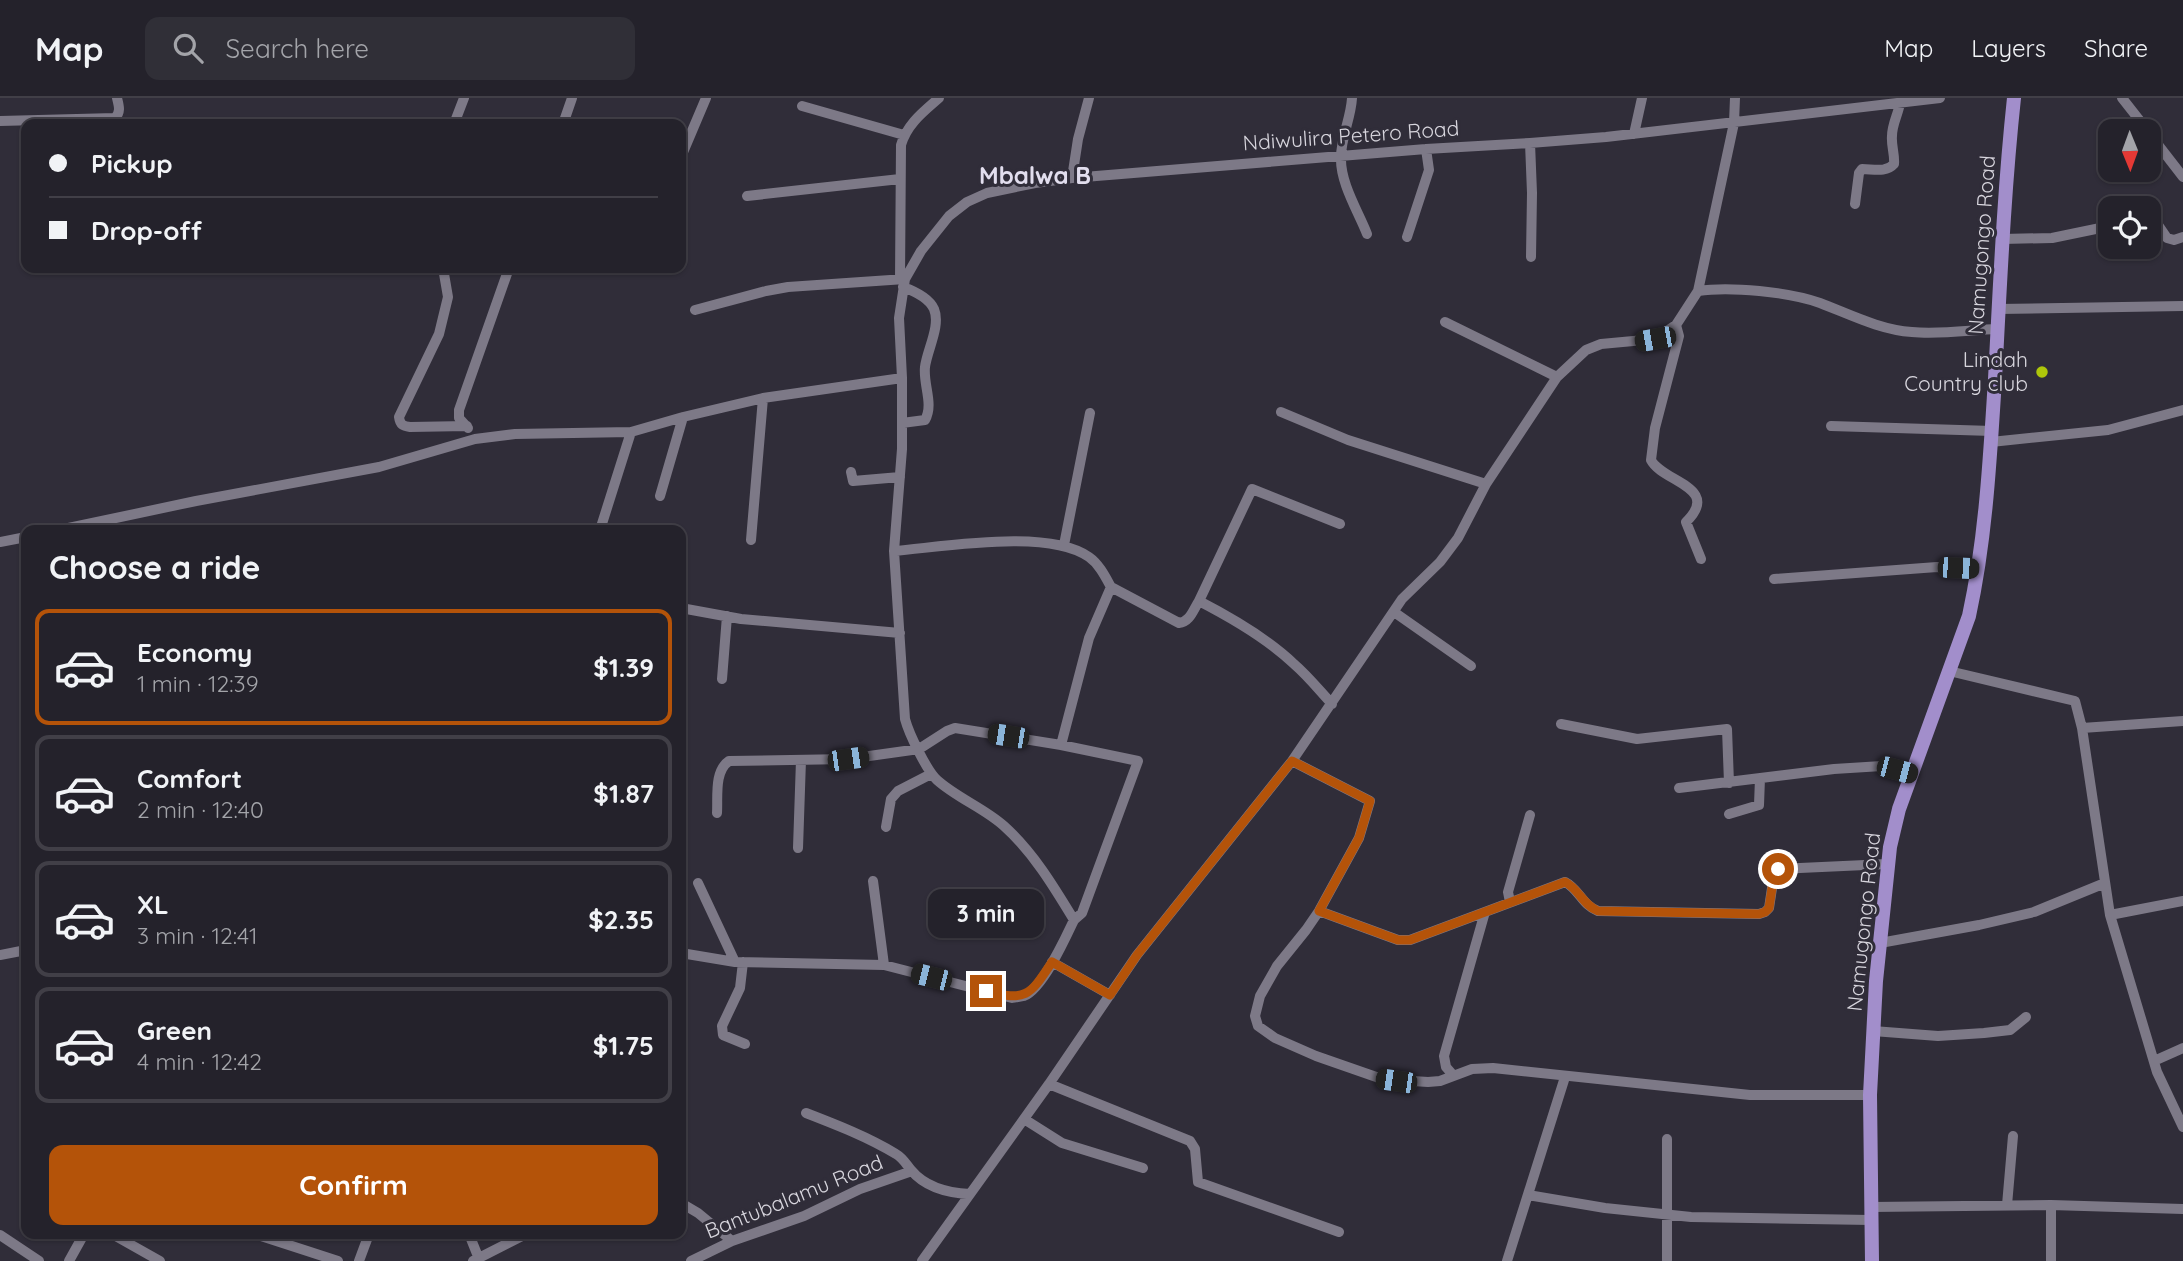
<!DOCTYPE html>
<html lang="en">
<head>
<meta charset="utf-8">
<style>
	:root { --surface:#24222b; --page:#302f37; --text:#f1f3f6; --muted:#a3a4a9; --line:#413f47; --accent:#b45309 }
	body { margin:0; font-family:Quicksand,sans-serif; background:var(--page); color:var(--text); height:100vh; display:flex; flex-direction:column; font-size:26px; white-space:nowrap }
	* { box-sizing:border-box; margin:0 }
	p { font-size:23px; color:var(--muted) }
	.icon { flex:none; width:38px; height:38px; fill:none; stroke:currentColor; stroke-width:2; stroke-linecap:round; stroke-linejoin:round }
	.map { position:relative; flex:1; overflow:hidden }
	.drawer { position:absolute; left:21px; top:427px; width:665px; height:714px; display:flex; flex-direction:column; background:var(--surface); border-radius:14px; box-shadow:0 2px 5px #0004,0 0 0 2px var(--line) }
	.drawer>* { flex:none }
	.guide { position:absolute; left:21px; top:21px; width:665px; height:154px; border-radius:14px; box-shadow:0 2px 5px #0004,0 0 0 2px var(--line); display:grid; align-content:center; height:154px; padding:0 28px; background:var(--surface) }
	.needle { width:46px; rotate:179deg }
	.controls { position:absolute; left:2098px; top:21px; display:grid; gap:14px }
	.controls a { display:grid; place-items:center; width:63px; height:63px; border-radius:14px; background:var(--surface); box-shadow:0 2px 5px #0004,0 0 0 2px var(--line); font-size:35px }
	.end { position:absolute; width:32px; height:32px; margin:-16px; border:9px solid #b45309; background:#fff; box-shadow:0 0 0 4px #fff }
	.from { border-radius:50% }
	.bubble { position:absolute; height:49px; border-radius:14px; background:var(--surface); box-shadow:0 2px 5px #0004,0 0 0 2px var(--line); font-size:23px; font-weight:800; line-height:49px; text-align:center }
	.car { position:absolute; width:21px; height:42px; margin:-21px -10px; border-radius:9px; box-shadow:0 0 5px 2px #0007; background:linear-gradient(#222 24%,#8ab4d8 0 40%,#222 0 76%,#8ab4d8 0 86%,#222 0) }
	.guide b { display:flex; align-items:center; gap:24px; height:66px; font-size:26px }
	.guide b+b { border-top:2px solid var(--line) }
	.guide i { width:18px; height:18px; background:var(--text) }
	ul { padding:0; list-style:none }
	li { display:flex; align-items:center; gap:21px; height:116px; margin:0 14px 10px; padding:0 14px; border:4px solid var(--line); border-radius:14px }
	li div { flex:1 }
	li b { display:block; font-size:26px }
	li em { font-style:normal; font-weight:800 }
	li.on { border-color:var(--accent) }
	li>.icon { width:63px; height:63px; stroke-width:1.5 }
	h2 { padding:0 28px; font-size:32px; line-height:84px }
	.primary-button { display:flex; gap:14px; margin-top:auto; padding:14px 28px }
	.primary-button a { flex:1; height:80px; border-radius:14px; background:var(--accent); color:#fff; font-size:28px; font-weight:800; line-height:80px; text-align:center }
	header { display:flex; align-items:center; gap:42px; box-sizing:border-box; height:98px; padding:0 35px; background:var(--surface); border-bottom:2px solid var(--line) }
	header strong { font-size:33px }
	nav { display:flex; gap:38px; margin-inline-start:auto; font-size:24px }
	.search { width:490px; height:63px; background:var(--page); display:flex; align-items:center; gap:18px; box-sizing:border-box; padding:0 24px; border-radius:14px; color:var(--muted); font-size:26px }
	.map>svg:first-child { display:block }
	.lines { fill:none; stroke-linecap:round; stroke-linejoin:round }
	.minor { stroke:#7d7987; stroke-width:10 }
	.major { stroke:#a28ecb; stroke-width:14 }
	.route { stroke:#b45309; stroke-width:9 }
	.poi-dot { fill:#aec60a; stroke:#302d39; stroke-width:2.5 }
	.labels { text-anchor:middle; stroke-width:6; stroke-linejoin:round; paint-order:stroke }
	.street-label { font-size:21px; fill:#d7d5dd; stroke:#302d39 }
	.poi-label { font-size:21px; fill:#d7d5dd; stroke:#302d39; text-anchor:end }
	.quarter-label { font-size:24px; font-weight:bold; fill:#e2deee; stroke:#302d39 }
</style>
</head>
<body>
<header>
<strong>Map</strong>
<div class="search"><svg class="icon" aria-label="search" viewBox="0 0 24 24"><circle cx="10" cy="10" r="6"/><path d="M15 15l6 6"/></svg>Search here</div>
<nav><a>Map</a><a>Layers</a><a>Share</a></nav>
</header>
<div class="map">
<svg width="2183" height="1163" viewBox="0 0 2183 1163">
	<rect width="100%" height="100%" fill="#302d39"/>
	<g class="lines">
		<!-- minor -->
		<path class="minor" d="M1352,0C1351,20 1341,39 1341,59C1340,85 1358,113 1367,136
			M2122,0L2148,33
			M802,8L904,37
			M0,23L115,20C121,14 119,8 117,0
			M454,26L464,0
			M563,26L572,0
			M2149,35L2183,79
			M1634,36L1642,0
			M1530,45L1532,95L1531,159
			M681,59L706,0
			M1072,80L1078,41L1089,0
			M747,98L900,81
			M1855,106L1859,75L1862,71C1873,71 1886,75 1894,66C1895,57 1891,47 1892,38C1892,26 1898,17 1900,5
			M2149,119L2154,121L2167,140L2174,142L2183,139
			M1407,139L1429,72L1426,51
			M2002,141L2052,140L2110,128
			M443,170L448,199L439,236L399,319C400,327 403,328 410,329L467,328
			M900,181L901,47C907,26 923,14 939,0
			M1698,193L1734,25L1735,0
			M1998,211L2183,208
			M695,212L766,193L788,189L905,181
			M1445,224L1557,279
			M1676,227L1679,238L1655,330L1651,362C1662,384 1722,389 1686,424L1701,461
			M1281,314L1348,342L1486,386
			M902,325L925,322C934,306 923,287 925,269C927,252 941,228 934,211C929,200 914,193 903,189
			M1831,328L1992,333
			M468,330L459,320V312L509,170
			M1991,344L2108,332L2183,312
			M851,374L853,383L900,379
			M660,398L683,319
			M59,432L196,403L379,369L475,341L515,336L631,334L683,319L763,300L902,280
			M600,432L631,334
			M751,442L763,300
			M0,444L26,439
			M1064,447L1090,315
			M894,453C943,449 1048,430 1089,459C1099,466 1105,478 1111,489
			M1774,481L1937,469L1978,470
			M1199,503L1252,391L1340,426
			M681,510L741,521L900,535
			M1394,514L1471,568
			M1949,573L2075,603L2082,630L2110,817L2157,974L2183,1029
			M722,581L727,518
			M1561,626L1637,641L1727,631L1729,685
			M2082,630L2183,623
			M1061,647L1138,663L1082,815L1074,822
			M1292,663L1370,703L1359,740L1319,813L1306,832L1277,868L1260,898L1255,918L1258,928L1275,940L1316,958L1382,981L1428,984L1440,983L1472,971L1493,970L1750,997H1870
			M1679,690L1834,671L1882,668L1912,676
			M717,715C718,699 714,673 729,663L848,661L919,651L947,633L955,630L1061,647L1089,540L1111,489L1179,525C1190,524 1193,512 1199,503C1232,520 1267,540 1294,566C1308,578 1319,592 1332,606
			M1729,716L1759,707L1760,680
			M886,729L891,701L898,693L931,676
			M798,750L801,662
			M873,783L884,867
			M698,785L735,864
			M1510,804L1508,794L1530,717
			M1319,813L1398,842H1410L1565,784C1579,791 1582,807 1598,813L1759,816L1765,814L1769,810L1774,777L1778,771L1887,766
			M2110,817L2183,803
			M1880,845L1979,827L2034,814L2105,785
			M681,855L735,864L884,867L1012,900C1016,899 1020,899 1024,898C1043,890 1065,841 1074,822C1054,789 1033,754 1004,728C984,710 957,700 937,682C927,673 909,636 905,621L894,453L902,351V280L899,220L905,181L921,153L949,118L967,104L987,95L1035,85L1072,80L1426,51L1530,45L1606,39L1940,0
			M0,857L26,852
			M743,864L740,890L722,928L723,937L745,946
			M1052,864L1110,897
			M1873,933L1938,938L1984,935L2010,932L2026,919
			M2154,963L2183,950
			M1453,977L1446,969L1444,958L1485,814
			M1049,986L1190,1043L1195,1051L1198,1084L1339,1134
			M806,1015C837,1027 868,1039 896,1056C903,1060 906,1066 911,1072C925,1089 948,1095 970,1096
			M1024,1021L1062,1045L1143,1070
			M1528,1097L1605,1110L1691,1119L1871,1122
			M681,1105L698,1115L732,1143
			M2007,1107L2013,1038
			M1871,1109L2051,1107L2183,1111
			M112,1136L160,1163
			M255,1136L338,1163
			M469,1136L479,1161
			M0,1137L39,1163
			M69,1163L84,1136
			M359,1163L369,1136
			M473,1163L526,1136
			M691,1163L732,1143L804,1118L860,1091L912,1073
			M922,1163L1049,986L1137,857L1292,663L1402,501L1440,464L1458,440L1486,386L1557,279L1586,252L1601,246L1655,241L1676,227L1698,193C1730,188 1789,194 1820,205C1849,216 1880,232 1912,234C1938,237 1970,232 1997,231
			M1507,1163L1565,979
			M1667,1163V1041
			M2051,1163V1107"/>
		<!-- major -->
		<path class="major" d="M1872,1163L1870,997L1876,883L1890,749L1899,711L1969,518C1986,440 1990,359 1995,281C2000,187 2004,93 2014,0"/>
	</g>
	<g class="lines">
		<!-- route -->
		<path class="route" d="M986,893C1027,904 1030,897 1052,864L1110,897L1137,857L1292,663L1370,703L1359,740L1319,813L1398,842H1410L1565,784C1579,791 1582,806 1598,813L1759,816L1765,814L1769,810L1774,777L1778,771"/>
	</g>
	<!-- markers -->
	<circle class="poi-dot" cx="2042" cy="274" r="7"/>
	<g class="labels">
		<!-- street labels -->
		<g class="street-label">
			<text transform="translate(1351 38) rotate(-4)" y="7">Ndiwulira Petero Road</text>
			<text transform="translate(1982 147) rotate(-86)" y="7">Namugongo Road</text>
			<text transform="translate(1864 824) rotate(-84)" y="7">Namugongo Road</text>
			<text transform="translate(794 1099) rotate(-22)" y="7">Bantubalamu Road</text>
		</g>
		<!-- poi labels -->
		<g class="poi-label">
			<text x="2028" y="269">Lindah<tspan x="2028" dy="24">Country club</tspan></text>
		</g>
		<!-- quarter labels -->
		<g class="quarter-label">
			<text x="1035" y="86">Mbalwa B</text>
		</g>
	</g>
</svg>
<div class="controls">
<a><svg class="needle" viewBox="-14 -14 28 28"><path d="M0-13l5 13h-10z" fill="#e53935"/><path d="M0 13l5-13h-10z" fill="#a3a4a9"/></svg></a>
<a><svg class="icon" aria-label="locate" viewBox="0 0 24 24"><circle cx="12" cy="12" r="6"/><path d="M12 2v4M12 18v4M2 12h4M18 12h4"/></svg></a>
</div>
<i class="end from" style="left:1778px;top:771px"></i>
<i class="end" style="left:986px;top:893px"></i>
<div class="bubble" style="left:928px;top:791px;width:116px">3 min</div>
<i class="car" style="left:1655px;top:241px;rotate:260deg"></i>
<i class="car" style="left:1958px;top:470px;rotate:92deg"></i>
<i class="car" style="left:1008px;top:638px;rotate:279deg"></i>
<i class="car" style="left:848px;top:661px;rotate:82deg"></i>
<i class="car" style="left:1897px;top:672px;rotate:105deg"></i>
<i class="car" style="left:931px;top:879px;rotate:284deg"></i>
<i class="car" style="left:1396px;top:983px;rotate:278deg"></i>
<div class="guide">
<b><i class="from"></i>Pickup</b>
<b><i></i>Drop-off</b>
</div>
<section class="drawer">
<h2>Choose a ride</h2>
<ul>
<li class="on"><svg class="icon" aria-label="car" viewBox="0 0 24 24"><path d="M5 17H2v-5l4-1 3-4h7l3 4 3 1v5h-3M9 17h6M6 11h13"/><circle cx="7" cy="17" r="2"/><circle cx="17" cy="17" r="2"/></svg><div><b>Economy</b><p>1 min · 12:39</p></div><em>$1.39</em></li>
<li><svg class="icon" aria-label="car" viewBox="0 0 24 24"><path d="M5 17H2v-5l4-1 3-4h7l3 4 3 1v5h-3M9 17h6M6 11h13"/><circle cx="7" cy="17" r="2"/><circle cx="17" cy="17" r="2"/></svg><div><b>Comfort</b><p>2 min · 12:40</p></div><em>$1.87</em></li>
<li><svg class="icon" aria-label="car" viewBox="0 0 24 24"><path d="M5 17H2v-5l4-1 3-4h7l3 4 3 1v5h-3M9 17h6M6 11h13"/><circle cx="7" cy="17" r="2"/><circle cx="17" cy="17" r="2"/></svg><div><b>XL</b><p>3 min · 12:41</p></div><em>$2.35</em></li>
<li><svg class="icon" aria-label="car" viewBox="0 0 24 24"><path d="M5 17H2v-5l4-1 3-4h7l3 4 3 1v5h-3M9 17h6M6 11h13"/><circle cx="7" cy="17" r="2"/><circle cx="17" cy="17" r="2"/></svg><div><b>Green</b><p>4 min · 12:42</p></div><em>$1.75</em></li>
</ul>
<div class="primary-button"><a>Confirm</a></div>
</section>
</div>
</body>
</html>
